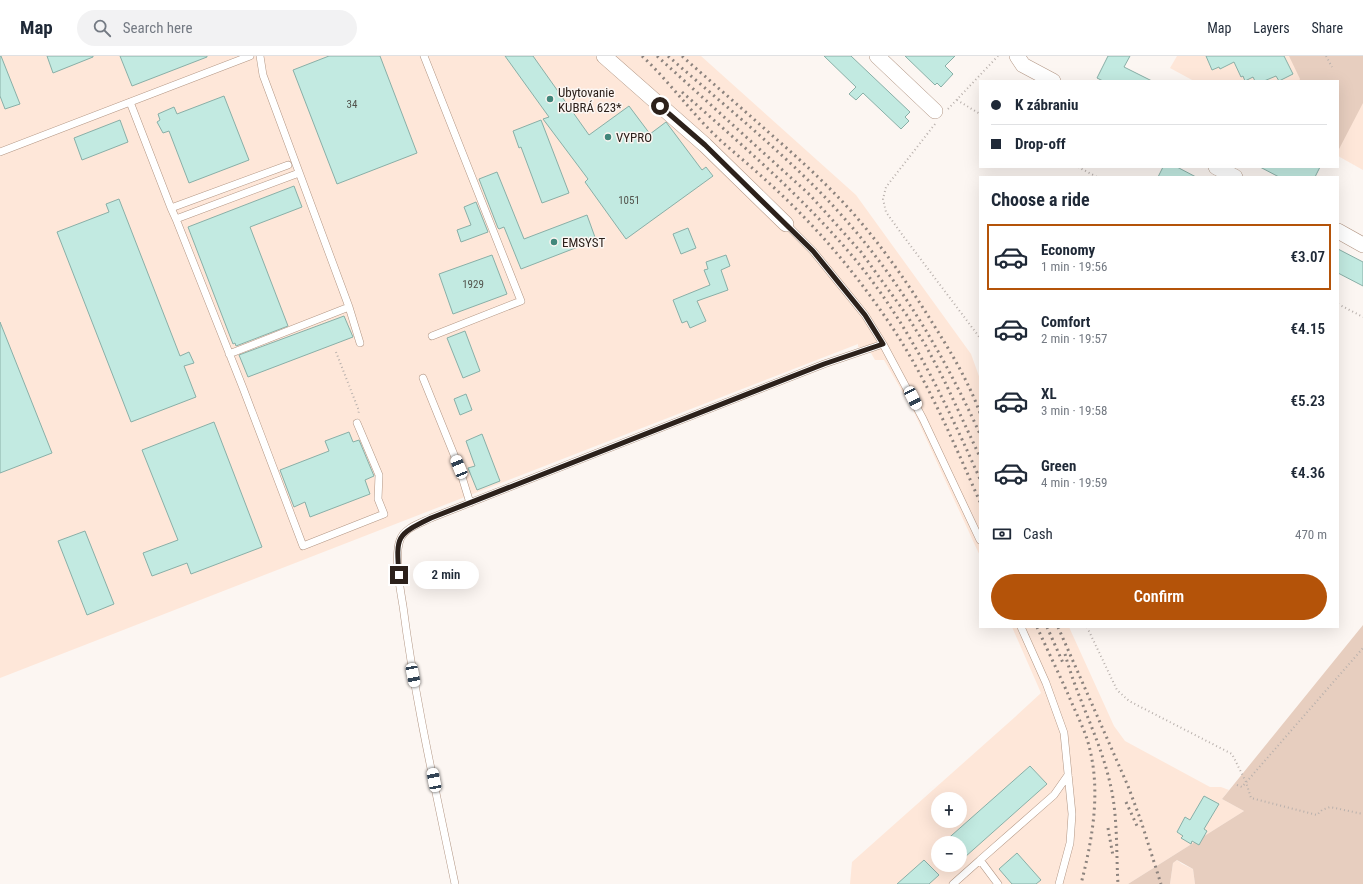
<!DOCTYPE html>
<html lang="en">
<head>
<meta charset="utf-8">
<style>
	:root { --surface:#fff; --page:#f2f2f3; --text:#1f2937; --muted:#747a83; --line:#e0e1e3; --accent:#b45309 }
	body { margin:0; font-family:"Roboto Condensed",sans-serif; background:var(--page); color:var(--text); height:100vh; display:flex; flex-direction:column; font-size:15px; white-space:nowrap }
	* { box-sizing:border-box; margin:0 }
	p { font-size:13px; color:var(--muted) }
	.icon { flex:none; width:22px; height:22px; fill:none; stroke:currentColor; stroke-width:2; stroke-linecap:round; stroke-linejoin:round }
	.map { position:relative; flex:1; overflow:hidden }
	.panel { position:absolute; left:979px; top:120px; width:360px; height:452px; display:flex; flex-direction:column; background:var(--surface); border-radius:0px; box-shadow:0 4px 16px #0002 }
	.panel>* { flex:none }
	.hud { position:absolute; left:979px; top:24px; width:360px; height:88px; border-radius:0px; box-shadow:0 4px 16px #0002; display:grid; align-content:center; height:88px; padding:0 12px; background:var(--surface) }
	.tools { position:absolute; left:931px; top:736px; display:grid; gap:8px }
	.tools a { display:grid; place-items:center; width:36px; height:36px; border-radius:50%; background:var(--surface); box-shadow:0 4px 16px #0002; font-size:20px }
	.end { position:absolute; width:18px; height:18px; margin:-9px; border:5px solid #2c211b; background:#fff; box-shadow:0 0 0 2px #fff }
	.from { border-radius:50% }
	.bubble { position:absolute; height:28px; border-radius:14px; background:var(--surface); box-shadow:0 4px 16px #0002; font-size:13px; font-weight:600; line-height:28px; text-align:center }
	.car { position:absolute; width:12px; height:24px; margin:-12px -6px; border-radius:5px; box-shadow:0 0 3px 1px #0007; background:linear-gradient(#fff 24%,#345 0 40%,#fff 0 76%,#345 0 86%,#fff 0) }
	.hud b { display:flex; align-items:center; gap:14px; height:38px; font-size:15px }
	.hud b+b { border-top:1px solid var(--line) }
	.hud i { width:10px; height:10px; background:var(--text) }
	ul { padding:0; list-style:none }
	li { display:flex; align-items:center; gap:12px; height:66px; margin:0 8px 6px; padding:0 4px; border:2px solid transparent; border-radius:0px }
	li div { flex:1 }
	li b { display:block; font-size:15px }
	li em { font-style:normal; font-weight:600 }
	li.selected { border-color:var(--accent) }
	li>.icon { width:36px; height:36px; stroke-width:1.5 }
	h2 { padding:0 12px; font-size:18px; line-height:48px }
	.pay { display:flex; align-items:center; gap:10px; height:44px; padding:0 12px; font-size:15px }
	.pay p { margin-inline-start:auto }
	.primary-button { display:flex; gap:8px; margin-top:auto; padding:8px 12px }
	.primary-button a { flex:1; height:46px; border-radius:24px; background:var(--accent); color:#fff; font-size:16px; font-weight:600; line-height:46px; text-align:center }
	header { display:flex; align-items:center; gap:24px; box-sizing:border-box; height:56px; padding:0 20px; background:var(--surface); border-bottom:1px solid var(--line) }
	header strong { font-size:19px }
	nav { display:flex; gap:22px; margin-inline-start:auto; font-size:14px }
	.search { width:280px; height:36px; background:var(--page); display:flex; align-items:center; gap:10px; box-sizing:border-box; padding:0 14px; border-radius:22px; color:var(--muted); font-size:15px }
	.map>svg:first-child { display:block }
	.built { fill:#fee7d9; fill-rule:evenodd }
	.green { fill:#e7cebf }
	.building { fill:#c2eae1; stroke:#89afa7 }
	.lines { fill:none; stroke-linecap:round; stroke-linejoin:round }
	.service-casing { stroke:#b29684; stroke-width:8 }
	.minor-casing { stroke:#b29684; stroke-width:16 }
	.path { stroke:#b8b0ac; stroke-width:2; stroke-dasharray:1 3; stroke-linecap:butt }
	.service { stroke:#fff; stroke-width:7 }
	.minor { stroke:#fff; stroke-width:15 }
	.rail { stroke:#8c837e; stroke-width:3; stroke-dasharray:2 4; stroke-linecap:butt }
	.route { stroke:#2c211b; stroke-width:5 }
	.poi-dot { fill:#41867a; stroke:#fcf6f2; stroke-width:1.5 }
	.labels { text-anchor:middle; stroke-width:3; stroke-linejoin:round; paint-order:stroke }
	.number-label { font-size:11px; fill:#52534c }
	.poi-label { font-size:13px; fill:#2c211b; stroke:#fcf6f2; text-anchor:start }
</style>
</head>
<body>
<header>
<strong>Map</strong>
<div class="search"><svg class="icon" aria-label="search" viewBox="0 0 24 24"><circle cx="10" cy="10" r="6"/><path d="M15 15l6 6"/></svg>Search here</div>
<nav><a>Map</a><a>Layers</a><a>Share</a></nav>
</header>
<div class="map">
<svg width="1363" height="828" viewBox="0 0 1363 828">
	<rect width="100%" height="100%" fill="#fcf6f2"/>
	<!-- built -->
	<path class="built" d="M0,0H701L856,139L971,298L980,323V500L913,354L884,304H875L871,297L858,291V288L0,622Z
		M1177,0H1363V114L1338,100V25H1194L1170,12Z
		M1012,571H1069L1114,670L1125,685L1210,731H1221L1229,734L1222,743L1244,755L1128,828H850L852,806L1015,661L1041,637ZM938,743H960V765H938ZM938,787H960V809H938Z
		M1177,804L1182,808L1193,813L1195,828H1170L1173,807Z"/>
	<!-- green -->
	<path class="green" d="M1289,0H1363V47L1338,95V25H1299L1300,23Z
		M1363,569V828H1195L1193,813L1177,804L1173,807L1170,828H1128L1244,755L1222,743Z"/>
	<!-- building -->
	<path class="building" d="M0,0H1L20,48L5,53L0,40Z
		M47,0H93V1L53,17Z
		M120,0H207V1L132,30Z
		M329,0H380L417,97L337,128L293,14Z
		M505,0H533L589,79L629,50L650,78L666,66L702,114L706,111L713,120L626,183L585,126L588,123L543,63L549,61Z
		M824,0H851L910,56L905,61L909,65L901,73L863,37L856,44L849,38L856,31Z
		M905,0H955L945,10L953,18L941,31L937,27L935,29Z
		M1108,0H1130L1124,11L1152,25H1103L1097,22Z
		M1206,0H1284L1293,18L1279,25L1276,20L1264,25H1255L1253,21L1245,25L1243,20L1241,21L1234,6L1220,13L1219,11L1212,14Z
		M224,40L249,104L189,127L169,75L163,77L157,66L160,64L158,58L174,51L177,58Z
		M120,64L128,86L82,104L74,82Z
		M541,64L569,137L542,147L521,91L519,92L513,75Z
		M1163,111H1177L1196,121H1158Z
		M1260,111H1320L1315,121H1279Z
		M497,116L524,183L587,159L596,184L521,213L504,171L499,173L498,172L479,123Z
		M294,130L302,151L250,171L288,270L236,290L235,287L233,288L188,171Z
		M119,143L180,300L189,296L194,307L184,310L196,341L131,366L57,176L109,156L106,148Z
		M476,146L488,176L461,186L457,174L471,169L464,151Z
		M688,172L696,192L681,198L673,178Z
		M1338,193L1363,206V230L1338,217Z
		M492,199L507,238L453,258L439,218Z
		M726,199L730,210L721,214L728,234L697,245L706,265L690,272L687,265L682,267L673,244L710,229L704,214L708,213L706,206Z
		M344,260L353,281L248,321L239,299Z
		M0,266L52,397L0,417Z
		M465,275L480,315L463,322L447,282Z
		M466,338L472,354L460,359L454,343Z
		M214,366L262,491L191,518L187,507L152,520L143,497L178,484L142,394Z
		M349,376L353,386L359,384L374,420L365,424L370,438L310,461L305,446L294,451L280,414L329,395L325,385Z
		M482,378L500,425L477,434L468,412L475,410L466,385Z
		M85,475L114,548L87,559L58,485Z
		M1030,710L1047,728L965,801L960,796V787H943Z
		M1204,740L1219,748L1204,773L1207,775L1199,789L1192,785L1191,788L1181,782L1183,780L1177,776L1185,761L1190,764Z
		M1017,797L1041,824L1036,828H1012L999,813Z
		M924,804L939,819L929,828H897Z"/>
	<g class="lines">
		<!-- service casing -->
		<g class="service-casing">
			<path id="service" d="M260,0L263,19L349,251L360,287
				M424,0L521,245L432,280
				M130,46L171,152L288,109
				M0,96L250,0
				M171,152L176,163L243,332L303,490L384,458L378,443L379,419L357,367
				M176,163L299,117
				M786,168L813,195L865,259L883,288L923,363L980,484
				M229,298L349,251
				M423,322L459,411L470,447
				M1021,571L1046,627L1064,677L1072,758L1070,787L1059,828
				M455,828C436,736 415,644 403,550C400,533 394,500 400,484C404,472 421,467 431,462L824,308L883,288
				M953,828L980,804
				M998,828L980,804L1054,739L1068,719"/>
		</g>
		<!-- minor casing -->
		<g class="minor-casing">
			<path id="minor" d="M604,0L705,89L786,168
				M877,0L935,55
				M1017,0L1023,9L1053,25
				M1216,111L1235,121
				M1338,175L1363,189"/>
		</g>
		<!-- path -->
		<path class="path" d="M1326,0L1332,11
			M957,44L980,58
			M948,53L998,0
			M935,68L886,131L883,143L886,156L904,181L980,282
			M1078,111L1097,121
			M1338,248L1363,261
			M336,296L359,355L358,359
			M1087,571L1117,634L1129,645L1232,698L1246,726L1251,742L1317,759L1322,754L1330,751L1363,758
			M1237,729L1242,731L1363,592"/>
		<!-- service -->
		<use href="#service" class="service"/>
		<!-- minor -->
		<use href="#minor" class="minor"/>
		<!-- rail -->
		<path class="rail" d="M642,0C670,26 692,58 720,84C737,99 754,113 770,128C816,170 855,216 890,268C927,323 953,385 980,446
			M657,0L810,139L861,196L906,258L926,290L944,324L980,401
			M668,0C717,43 769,85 815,131C886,202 938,286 980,378
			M682,0C710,25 738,49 766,74C796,100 825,126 852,156C881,189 907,226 930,263C949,293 968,324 980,357
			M682,36C742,89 803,141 854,202C909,268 945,345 980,423
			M1037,571C1047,593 1058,616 1068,638C1074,653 1082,668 1087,683C1102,731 1093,781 1081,828
			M1047,571L1063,607
			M1058,571L1128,730L1141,765L1161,828
			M1065,598C1077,642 1100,683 1110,727C1118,760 1116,795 1118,828
			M1126,746L1138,772
			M1108,772L1113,800"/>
	</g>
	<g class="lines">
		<!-- route -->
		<path class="route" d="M399,519C396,480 396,479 431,462L824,308L883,288L865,259L813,195L705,89L660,50"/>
	</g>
	<!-- markers -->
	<g class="poi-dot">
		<circle cx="550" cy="43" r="4"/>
		<circle cx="608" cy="81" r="4"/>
		<circle cx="554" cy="186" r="4"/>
	</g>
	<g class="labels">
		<!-- number labels -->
		<g class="number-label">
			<text x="352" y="52">34</text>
			<text x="629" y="148">1051</text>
			<text x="473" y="232">1929</text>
		</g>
		<!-- poi labels -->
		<g class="poi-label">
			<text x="558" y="41">Ubytovanie<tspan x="558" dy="15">KUBRÁ 623*</tspan></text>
			<text x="616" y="86">VYPRO</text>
			<text x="562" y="191">EMSYST</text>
		</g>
	</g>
</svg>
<div class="tools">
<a>+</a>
<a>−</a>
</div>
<i class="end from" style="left:660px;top:50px"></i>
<i class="end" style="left:399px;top:519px"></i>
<div class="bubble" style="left:413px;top:505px;width:66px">2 min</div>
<i class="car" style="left:913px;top:342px;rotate:153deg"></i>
<i class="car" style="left:459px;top:411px;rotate:338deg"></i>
<i class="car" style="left:413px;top:619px;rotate:169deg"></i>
<i class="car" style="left:434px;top:724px;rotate:349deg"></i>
<div class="hud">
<b><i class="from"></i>K zábraniu</b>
<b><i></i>Drop-off</b>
</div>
<section class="panel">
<h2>Choose a ride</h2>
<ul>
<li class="selected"><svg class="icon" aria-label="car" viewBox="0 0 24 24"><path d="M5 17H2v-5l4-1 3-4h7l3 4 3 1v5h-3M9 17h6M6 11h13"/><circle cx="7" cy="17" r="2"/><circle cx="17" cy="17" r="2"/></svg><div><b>Economy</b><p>1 min · 19:56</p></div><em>€3.07</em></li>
<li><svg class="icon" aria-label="car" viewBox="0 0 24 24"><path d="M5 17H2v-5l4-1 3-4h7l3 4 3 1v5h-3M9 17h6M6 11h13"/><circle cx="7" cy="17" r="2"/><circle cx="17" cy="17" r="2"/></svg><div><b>Comfort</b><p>2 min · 19:57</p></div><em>€4.15</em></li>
<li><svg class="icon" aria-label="car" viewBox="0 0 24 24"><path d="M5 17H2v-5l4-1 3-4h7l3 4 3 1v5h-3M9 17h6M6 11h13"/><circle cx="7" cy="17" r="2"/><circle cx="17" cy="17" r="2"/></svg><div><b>XL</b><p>3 min · 19:58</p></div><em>€5.23</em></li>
<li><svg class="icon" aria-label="car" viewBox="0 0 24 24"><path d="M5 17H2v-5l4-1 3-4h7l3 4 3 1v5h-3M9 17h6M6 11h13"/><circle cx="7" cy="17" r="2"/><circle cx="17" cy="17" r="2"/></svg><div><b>Green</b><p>4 min · 19:59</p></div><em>€4.36</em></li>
</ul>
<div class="pay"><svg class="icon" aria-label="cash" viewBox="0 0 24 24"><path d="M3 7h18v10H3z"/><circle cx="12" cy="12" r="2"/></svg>Cash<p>470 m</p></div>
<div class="primary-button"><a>Confirm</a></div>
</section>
</div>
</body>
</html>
